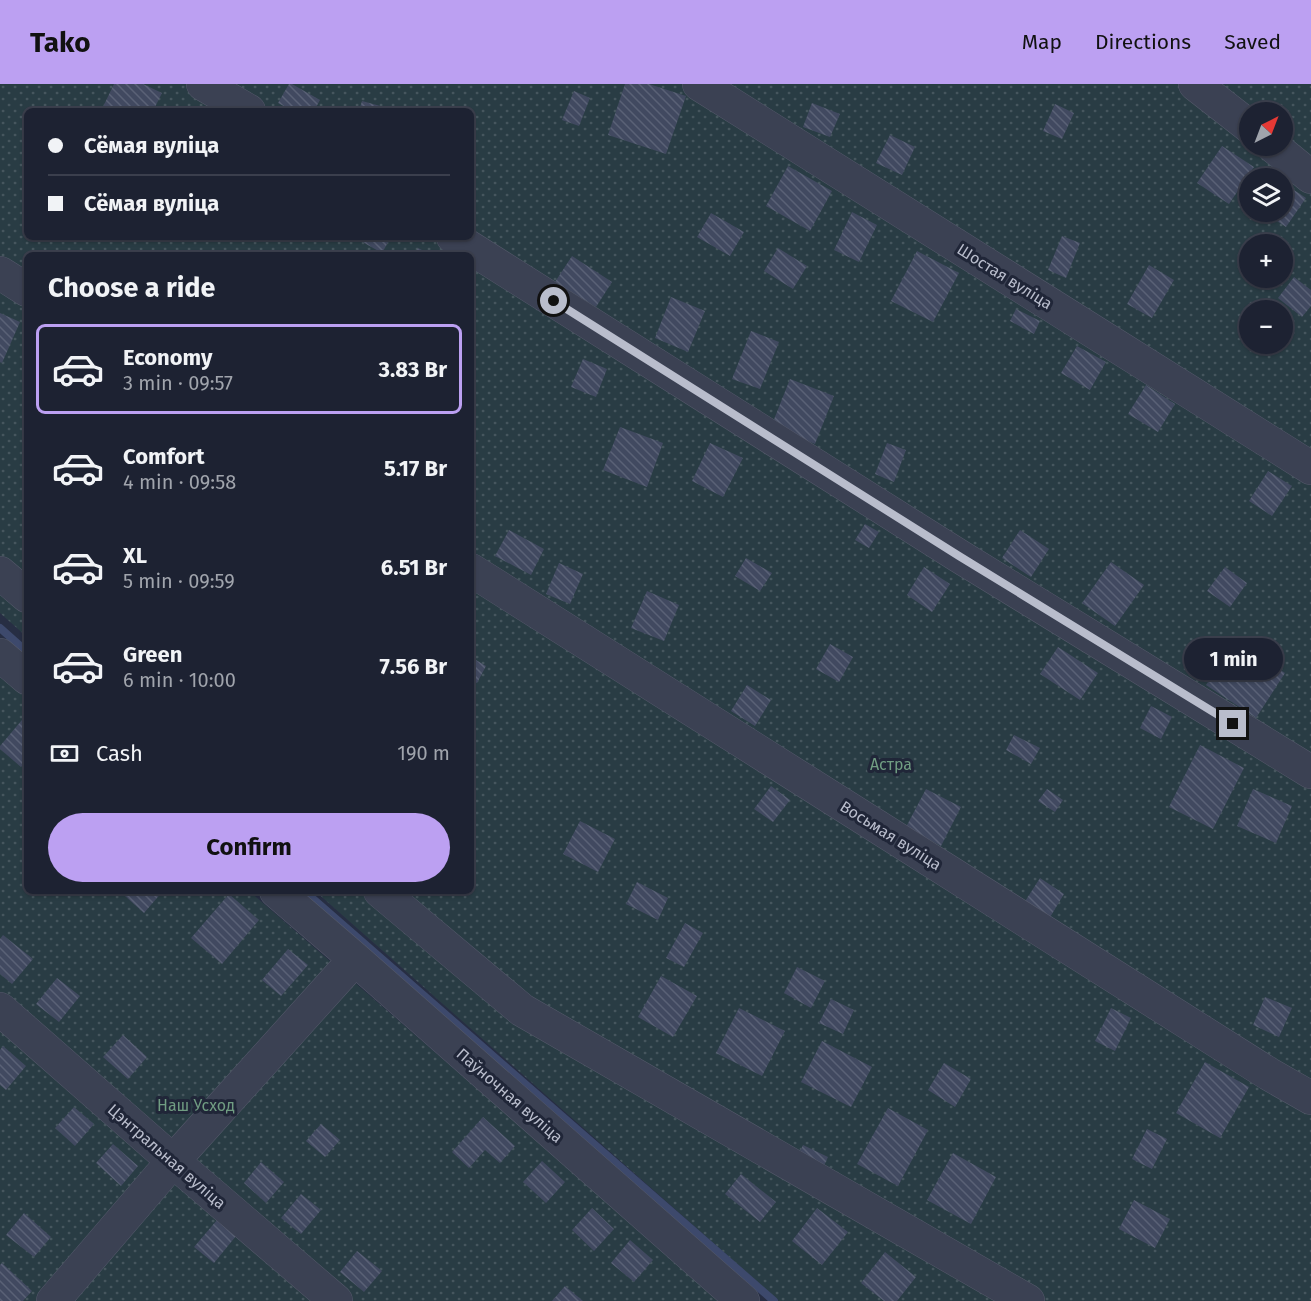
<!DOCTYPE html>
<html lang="en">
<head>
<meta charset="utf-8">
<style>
	:root { --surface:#1d2232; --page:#2a2f3e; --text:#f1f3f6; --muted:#a0a4ac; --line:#3b3f4d; --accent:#bca0f2 }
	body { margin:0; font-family:"Fira Sans",sans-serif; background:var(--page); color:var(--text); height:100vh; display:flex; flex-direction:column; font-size:22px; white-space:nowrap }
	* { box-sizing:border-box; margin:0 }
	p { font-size:20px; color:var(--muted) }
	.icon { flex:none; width:33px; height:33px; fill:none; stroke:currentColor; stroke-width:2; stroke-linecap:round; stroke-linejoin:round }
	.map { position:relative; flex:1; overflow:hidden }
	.drawer { position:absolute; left:24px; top:168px; width:450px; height:642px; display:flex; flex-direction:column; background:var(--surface); border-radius:9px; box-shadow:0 2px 4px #0004,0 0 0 2px var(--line) }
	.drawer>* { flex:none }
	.banner { position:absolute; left:24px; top:24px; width:450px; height:132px; border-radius:9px; box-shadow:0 2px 4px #0004,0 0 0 2px var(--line); display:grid; align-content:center; height:132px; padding:0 24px; background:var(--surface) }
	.needle { width:39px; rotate:42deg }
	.tools { position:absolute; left:1239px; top:18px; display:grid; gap:12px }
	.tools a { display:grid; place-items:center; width:54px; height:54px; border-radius:50%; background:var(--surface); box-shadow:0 2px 4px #0004,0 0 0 2px var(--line); font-size:30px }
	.end { position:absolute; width:27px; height:27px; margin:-14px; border:8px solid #b9bdcc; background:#111; box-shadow:0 0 0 3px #111 }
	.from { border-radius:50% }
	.bubble { position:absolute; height:42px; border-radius:21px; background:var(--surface); box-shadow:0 2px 4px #0004,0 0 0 2px var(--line); font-size:20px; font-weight:700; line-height:42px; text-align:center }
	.banner b { display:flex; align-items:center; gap:21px; height:57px; font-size:22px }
	.banner b+b { border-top:2px solid var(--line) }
	.banner i { width:15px; height:15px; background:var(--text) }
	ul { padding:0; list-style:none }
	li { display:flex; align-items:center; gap:18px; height:90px; margin:0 12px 9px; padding:0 12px; border:3px solid transparent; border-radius:9px }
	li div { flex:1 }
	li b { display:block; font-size:22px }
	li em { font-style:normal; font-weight:700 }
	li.on { border-color:var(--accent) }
	li>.icon { width:54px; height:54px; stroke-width:1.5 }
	h2 { padding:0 24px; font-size:27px; line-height:72px }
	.pay { display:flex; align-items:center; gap:15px; height:66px; padding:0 24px; font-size:22px }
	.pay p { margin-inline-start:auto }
	.action { display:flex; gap:12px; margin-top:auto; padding:12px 24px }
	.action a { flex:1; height:69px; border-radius:36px; background:var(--accent); color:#111; font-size:24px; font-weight:700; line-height:69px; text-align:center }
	header { display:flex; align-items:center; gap:36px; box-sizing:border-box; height:84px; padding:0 30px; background:var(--accent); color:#111 }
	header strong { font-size:28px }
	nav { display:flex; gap:33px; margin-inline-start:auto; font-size:21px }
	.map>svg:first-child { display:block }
	.garden { fill:url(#garden-dots); fill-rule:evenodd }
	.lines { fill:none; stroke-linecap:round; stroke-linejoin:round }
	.stream { stroke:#3d496c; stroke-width:8 }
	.building { fill:url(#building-back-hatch) }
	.minor-casing { stroke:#54596a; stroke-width:34 }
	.minor { stroke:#3b4153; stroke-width:33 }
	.route { stroke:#b9bdcc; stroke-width:8 }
	.labels { text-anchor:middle; stroke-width:6; stroke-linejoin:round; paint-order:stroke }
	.street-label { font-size:16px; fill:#b9bdcc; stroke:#202638 }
	.park-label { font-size:16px; fill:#709d82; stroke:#202638 }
</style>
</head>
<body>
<header>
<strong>Tako</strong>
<nav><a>Map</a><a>Directions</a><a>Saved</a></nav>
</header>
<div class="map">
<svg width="1311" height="1217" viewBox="0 0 1311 1217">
	<defs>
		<pattern id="garden-dots" width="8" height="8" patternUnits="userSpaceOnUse" patternTransform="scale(1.5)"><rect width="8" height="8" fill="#293c44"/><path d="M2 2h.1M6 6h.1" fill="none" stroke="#46565e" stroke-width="1.8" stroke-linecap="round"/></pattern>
		<pattern id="building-back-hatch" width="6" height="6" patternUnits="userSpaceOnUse" patternTransform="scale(1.5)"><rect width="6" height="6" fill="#414960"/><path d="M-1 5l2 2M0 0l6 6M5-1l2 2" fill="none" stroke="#5a6176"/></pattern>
	</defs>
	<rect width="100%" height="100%" fill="#272e43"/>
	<!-- garden -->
	<path class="garden" d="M0,0H1311V1217H779L315,807H471V171H27V553L0,529ZM27,27H471V153H27ZM1250,28H1282V62H1250ZM1250,94H1282V128H1250ZM1250,160H1282V194H1250ZM1250,226H1282V260H1250Z
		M0,592L27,615V807H249L722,1217H0Z"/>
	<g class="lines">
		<!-- stream -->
		<path class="stream" d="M0,544L27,568
			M304,807L774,1217"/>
	</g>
	<!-- building -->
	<path class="building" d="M114,0H143L162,9L153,27H101Z
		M289,0H292L320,16L314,27H293L278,19Z
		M625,0H649L686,12L666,70L608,51Z
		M574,7L590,14L579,42L562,36Z
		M362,17L395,26V27H359Z
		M812,19L840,30L830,53L803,43Z
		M1055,20L1074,29L1062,55L1043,47Z
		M890,51L915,63L902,91L876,79Z
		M1222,62L1254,83L1229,120L1197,99Z
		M788,82L832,107L810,147L766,122Z
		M1282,98L1306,114L1286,143L1263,128H1282Z
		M852,128L877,141L859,178L834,166Z
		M711,129L744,148L730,172L697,153Z
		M1062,152L1080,159L1066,194L1048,186Z
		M360,153H391L382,169L359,156Z
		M418,164L432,171H415Z
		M778,164L807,182L793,205L764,187Z
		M917,167L959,189L933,238L891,217Z
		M572,172L612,198L596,223L555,198Z
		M1149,181L1174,196L1152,234L1127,220Z
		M1294,193L1311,206V222L1302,233L1278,214Z
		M671,213L705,227L688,268L655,254Z
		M1016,225L1040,237L1034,250L1010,237Z
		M0,229L20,238L2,279L0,278Z
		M751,247L779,258L760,305L732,295Z
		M1077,262L1106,278L1090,306L1061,289Z
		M583,275L607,285L596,313L571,303Z
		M790,295L834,312L815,360L771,343Z
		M1146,301L1175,320L1158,348L1128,330Z
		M620,343L663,359L647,403L603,386Z
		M710,359L743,374L723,413L692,397Z
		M887,359L906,366L894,398L875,390Z
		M1268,387L1292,402L1272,432L1249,417Z
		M865,440L879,448L869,464L855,456Z
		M509,446L544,465L531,491L495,472Z
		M1020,446L1049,465L1031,493L1002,474Z
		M746,474L772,489L760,507L735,492Z
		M1111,478L1144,501L1115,542L1082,519Z
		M559,479L583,490L570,520L546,510Z
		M924,483L950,500L932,528L907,511Z
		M1225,483L1247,499L1230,523L1207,507Z
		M647,507L679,521L664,557L631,544Z
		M1236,556L1285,589L1256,634L1206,601Z
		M830,560L853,573L839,598L816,585Z
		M1058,563L1098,589L1080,616L1040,590Z
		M471,573L486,582L477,599L471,596Z
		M747,601L771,616L755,642L731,627Z
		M1151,622L1172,633L1161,655L1140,644Z
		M27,630V676L21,683L0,665V662Z
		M1014,651L1040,664L1031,680L1006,666Z
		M1200,661L1244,684L1213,745L1169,723Z
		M771,702L790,716L773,738L754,725Z
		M926,705L961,723L941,762L906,743Z
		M1047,705L1063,716L1055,728L1038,717Z
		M1253,705L1292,722L1276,759L1237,742Z
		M580,737L615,755L598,788L563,770Z
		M1040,794L1064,810L1049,835L1024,819Z
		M637,798L668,814L658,836L626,820Z
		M129,807H163L144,829L125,812Z
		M229,810L259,836L222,880L191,854Z
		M685,839L703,849L684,883L666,874Z
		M3,851L33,875L12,900L0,890V855Z
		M288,865L308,881L281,912L262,896Z
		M797,883L825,897L811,924L784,909Z
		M661,892L697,912L673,953L638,933Z
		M57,894L80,912L59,938L36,920Z
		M1265,913L1292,924L1279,953L1253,941Z
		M831,915L854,926L843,950L819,939Z
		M739,924L785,947L762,992L716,969Z
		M1111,924L1131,934L1115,967L1095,957Z
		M123,951L147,973L128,995L103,973Z
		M822,957L872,983L851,1023L801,998Z
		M3,962L26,982L6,1006L0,1001V966Z
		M1205,978L1249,1003L1220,1054L1176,1029Z
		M944,979L971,995L955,1023L928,1006Z
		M74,1023L94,1040L75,1062L55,1044Z
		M888,1024L928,1046L898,1102L857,1080Z
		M483,1033L515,1062L500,1079L485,1066L469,1084L452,1068Z
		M321,1040L340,1056L325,1073L306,1057Z
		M1147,1045L1167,1055L1152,1085L1132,1075Z
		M113,1060L138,1082L121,1102L96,1079Z
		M803,1061L828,1073L821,1088L796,1076Z
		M953,1069L996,1093L971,1140L927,1116Z
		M542,1077L565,1098L546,1119L523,1098Z
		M261,1078L284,1098L266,1119L244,1099Z
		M741,1090L776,1118L760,1138L725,1110Z
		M301,1110L321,1126L301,1150L281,1134Z
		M1134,1116L1170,1135L1155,1164L1119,1145Z
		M592,1124L614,1145L594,1167L572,1146Z
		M817,1124L848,1148L822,1181L792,1157Z
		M24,1129L51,1153L34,1173L6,1151Z
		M217,1136L236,1152L214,1179L194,1163Z
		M630,1156L653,1176L634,1198L611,1179Z
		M357,1167L382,1187L364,1208L340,1188Z
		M885,1168L916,1193L897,1217H884L861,1199Z
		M2,1179L32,1207L23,1217H0V1181Z
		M565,1202L583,1217H552Z"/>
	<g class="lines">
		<!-- minor casing -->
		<g class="minor-casing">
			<path id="minor" d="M203,0L249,27
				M699,0L1311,384
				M1195,0L1250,43
				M1273,62L1311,93
				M453,153L959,472L1311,688
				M0,189L27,206
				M471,486L1269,990L1311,1014
				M0,489L27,512
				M0,571L27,594
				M276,807L355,875L743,1217
				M380,807L522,926L1028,1217
				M0,925L173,1077L336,1217
				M53,1217L173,1077L355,875"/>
		</g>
		<!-- minor -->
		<use href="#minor" class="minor"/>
	</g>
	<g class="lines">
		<!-- route -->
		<path class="route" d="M554,217L959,472L1233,640"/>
	</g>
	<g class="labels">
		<!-- street labels -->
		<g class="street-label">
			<text transform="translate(1005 192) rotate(32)" y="6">Шостая вуліца</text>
			<text transform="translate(891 751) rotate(32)" y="6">Восьмая вуліца</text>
			<text transform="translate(510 1011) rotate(41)" y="6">Паўночная вуліца</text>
			<text transform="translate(167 1072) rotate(41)" y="6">Цэнтральная вуліца</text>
		</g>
		<!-- park labels -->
		<g class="park-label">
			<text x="891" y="686">Астра</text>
			<text x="196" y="1027">Наш Усход</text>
		</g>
	</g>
</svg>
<div class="tools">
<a><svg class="needle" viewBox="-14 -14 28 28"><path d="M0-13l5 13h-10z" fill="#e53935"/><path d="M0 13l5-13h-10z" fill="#a0a4ac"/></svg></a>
<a><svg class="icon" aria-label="layers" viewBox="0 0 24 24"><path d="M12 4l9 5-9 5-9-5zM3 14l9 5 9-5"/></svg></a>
<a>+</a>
<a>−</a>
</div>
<i class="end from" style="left:554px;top:217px"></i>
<i class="end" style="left:1233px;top:640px"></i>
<div class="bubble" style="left:1184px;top:554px;width:99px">1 min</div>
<div class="banner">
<b><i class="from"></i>Сёмая вуліца</b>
<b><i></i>Сёмая вуліца</b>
</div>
<section class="drawer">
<h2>Choose a ride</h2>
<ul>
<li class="on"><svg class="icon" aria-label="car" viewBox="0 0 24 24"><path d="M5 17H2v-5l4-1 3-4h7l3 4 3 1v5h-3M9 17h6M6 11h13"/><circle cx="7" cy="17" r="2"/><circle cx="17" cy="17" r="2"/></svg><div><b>Economy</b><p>3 min · 09:57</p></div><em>3.83 Br</em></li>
<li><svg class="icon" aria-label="car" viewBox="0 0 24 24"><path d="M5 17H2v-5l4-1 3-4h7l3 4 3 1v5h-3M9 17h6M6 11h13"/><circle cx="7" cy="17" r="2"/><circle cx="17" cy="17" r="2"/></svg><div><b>Comfort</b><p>4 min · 09:58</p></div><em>5.17 Br</em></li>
<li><svg class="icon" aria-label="car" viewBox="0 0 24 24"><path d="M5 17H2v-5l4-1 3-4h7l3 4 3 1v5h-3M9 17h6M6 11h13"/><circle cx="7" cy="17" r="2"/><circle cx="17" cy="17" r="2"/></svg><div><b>XL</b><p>5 min · 09:59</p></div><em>6.51 Br</em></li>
<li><svg class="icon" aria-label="car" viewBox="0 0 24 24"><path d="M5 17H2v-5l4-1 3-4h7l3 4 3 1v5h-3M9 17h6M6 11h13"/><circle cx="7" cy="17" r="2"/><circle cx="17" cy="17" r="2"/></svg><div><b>Green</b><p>6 min · 10:00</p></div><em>7.56 Br</em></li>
</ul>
<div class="pay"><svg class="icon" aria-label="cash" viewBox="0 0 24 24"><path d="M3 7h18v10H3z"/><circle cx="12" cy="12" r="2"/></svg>Cash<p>190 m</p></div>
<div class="action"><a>Confirm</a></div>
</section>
</div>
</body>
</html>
